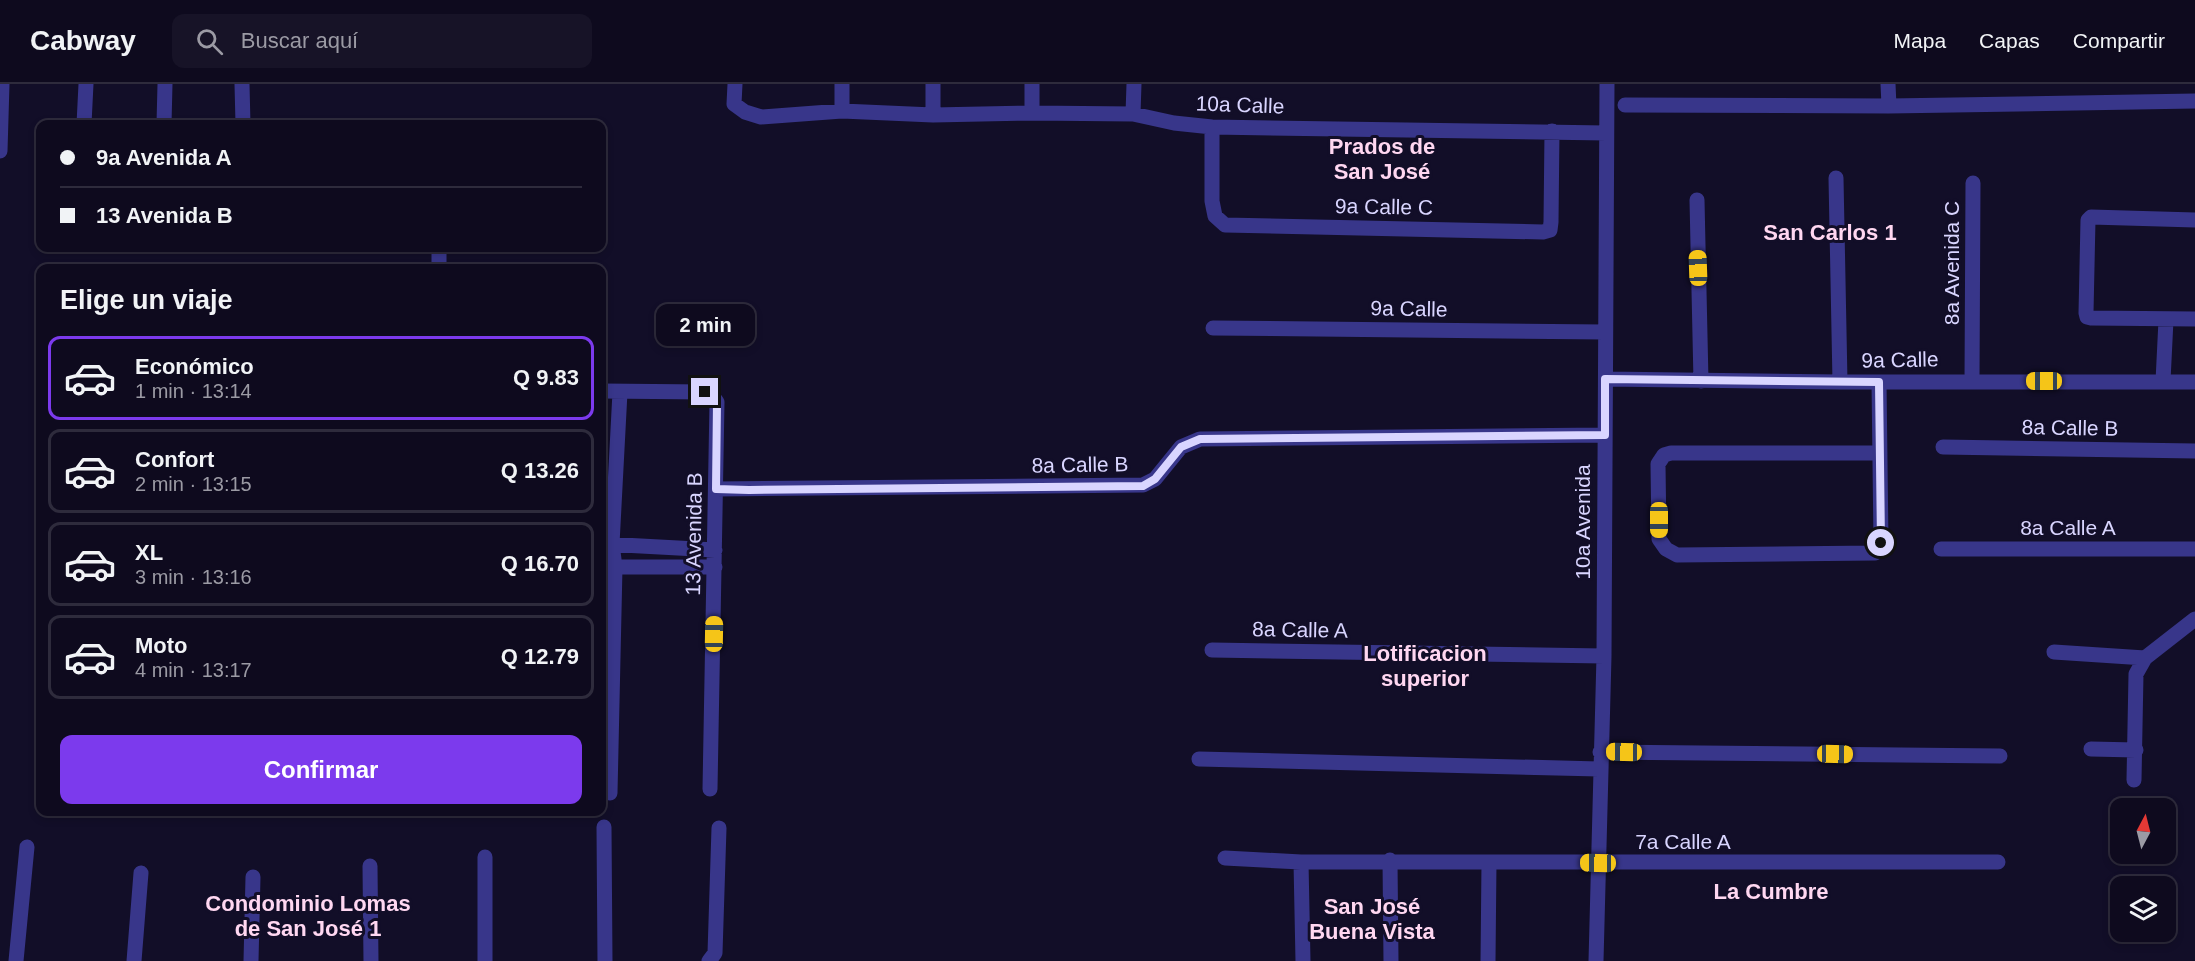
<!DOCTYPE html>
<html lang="es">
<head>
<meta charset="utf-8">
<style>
	:root { --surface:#0e0a1e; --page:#171327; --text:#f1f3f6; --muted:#9b9aa4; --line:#2e2b3c; --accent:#7c3aed }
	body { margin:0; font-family:Helvetica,sans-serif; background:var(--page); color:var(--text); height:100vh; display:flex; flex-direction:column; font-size:22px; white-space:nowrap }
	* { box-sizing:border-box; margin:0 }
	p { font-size:20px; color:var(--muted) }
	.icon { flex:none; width:33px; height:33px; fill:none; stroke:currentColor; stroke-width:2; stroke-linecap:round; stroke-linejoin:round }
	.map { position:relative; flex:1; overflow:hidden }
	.side { position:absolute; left:36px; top:180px; width:570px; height:552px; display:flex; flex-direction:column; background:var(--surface); border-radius:12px; box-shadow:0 3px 9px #0003,0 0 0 2px var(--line) }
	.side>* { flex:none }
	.hud { position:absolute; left:36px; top:36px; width:570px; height:132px; border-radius:12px; box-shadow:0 3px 9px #0003,0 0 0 2px var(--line); display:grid; align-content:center; height:132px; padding:0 24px; background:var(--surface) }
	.needle { width:39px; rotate:7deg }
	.fabs { position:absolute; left:2110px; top:714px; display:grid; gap:12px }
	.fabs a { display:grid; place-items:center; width:66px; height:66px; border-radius:12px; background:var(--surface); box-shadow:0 3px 9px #0003,0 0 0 2px var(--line); font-size:30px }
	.end { position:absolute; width:27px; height:27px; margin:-14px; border:8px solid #d9d5ff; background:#111; box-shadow:0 0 0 3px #111 }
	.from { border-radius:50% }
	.bubble { position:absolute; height:42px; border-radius:12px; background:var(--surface); box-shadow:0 3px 9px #0003,0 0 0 2px var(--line); font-size:20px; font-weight:700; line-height:42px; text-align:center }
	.car { position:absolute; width:18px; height:36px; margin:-18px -9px; border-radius:8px; box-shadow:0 0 4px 2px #0007; background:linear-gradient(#f5c518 24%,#345 0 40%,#f5c518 0 76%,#345 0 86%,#f5c518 0) }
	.hud b { display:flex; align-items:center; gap:21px; height:57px; font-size:22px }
	.hud b+b { border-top:2px solid var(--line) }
	.hud i { width:15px; height:15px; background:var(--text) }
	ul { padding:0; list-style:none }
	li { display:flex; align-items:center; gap:18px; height:84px; margin:0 12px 9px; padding:0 12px; border:3px solid var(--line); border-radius:12px }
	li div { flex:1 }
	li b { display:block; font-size:22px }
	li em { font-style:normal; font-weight:700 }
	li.current { border-color:var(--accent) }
	li>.icon { width:54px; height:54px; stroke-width:1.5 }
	h2 { padding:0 24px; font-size:27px; line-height:72px }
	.button { display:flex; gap:12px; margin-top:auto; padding:12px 24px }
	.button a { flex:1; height:69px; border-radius:12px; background:var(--accent); color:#fff; font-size:24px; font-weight:700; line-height:69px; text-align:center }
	header { display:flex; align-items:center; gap:36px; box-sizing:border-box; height:84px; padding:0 30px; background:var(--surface); border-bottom:2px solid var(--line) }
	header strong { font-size:28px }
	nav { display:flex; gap:33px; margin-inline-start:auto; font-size:21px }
	.search { width:420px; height:54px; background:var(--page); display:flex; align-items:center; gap:15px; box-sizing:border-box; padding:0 21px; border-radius:12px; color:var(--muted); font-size:22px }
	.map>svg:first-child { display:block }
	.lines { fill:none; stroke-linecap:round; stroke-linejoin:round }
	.minor { stroke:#38368a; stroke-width:15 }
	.route { stroke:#d9d5ff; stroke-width:8 }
	.labels { text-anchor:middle; stroke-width:6; stroke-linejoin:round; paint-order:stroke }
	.street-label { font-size:21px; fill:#d9d5ff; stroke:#120e28 }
	.neighbourhood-label { font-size:22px; font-weight:bold; fill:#ffd7f1; stroke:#120e28 }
</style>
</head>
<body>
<header>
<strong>Cabway</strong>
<div class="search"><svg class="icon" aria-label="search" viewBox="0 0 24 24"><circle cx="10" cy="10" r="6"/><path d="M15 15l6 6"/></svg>Buscar aquí</div>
<nav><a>Mapa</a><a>Capas</a><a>Compartir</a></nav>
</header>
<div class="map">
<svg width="2195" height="877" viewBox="0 0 2195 877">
	<rect width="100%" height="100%" fill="#120e28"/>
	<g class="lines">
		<!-- minor -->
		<path class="minor" d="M242,0L243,40
			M735,0L734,20L745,28L761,33L842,27L933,31L1032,29L1133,30L1174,39L1212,43L1606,49
			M1032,0V29
			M1888,0L1889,22
			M1625,21L1889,22L2195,17
			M842,27V0
			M1133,30L1134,0
			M933,31V0
			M84,40L86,0
			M164,40L165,0
			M1212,43V117L1215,132L1225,141L1543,148L1550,146L1551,138L1552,47
			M0,67L2,0
			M1836,94L1840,298
			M1697,116L1701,297
			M2195,136L2091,133L2088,136L2086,229L2087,233L2091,234L2195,235
			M439,184V166
			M1213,244L1605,248
			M1606,295L1840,298H2195
			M1972,296L1973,99
			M2163,297L2166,236
			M1879,298L1881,459L1880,466L1875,469L1677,471L1666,465L1659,455L1658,380L1664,371L1671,369H1880
			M602,307L705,308L712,311L717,318L710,705
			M1943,363L2195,367
			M716,405L1143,401L1155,395L1181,363L1200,355L1604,351
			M604,460L715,466
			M1941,465H2195
			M602,483H715
			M1212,566L1604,572
			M2054,568L2145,574
			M2091,665L2136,666
			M1600,668L2000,672
			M1199,675L1599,685
			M2134,696L2136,590L2145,574L2195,535
			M610,709L615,483L612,460L620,308
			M604,743L605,877
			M1225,774L1301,778H1998
			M1390,776L1391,877
			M1301,778L1303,877
			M370,782L371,877
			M16,877L27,763
			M134,877L141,789
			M251,877L253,793
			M485,877V773
			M709,877L715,869L719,744
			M1488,877L1489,778
			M1596,877L1604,572L1607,0"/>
	</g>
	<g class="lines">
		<!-- route -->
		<path class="route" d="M705,308L712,311L717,318L716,405L749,406L1143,402L1155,395L1181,363L1200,355L1605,351V295L1879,298L1881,459"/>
	</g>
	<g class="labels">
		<!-- street labels -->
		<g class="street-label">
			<text transform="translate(1240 21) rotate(2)" y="7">10a Calle</text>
			<text transform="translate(1384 123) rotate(1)" y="7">9a Calle C</text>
			<text transform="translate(1952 179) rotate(-90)" y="7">8a Avenida C</text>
			<text transform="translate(1409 225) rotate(1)" y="7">9a Calle</text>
			<text transform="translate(1900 276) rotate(-1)" y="7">9a Calle</text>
			<text transform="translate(2070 344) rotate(1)" y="7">8a Calle B</text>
			<text transform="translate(1080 381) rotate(-1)" y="7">8a Calle B</text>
			<text transform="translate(1583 438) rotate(-90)" y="7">10a Avenida</text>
			<text x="2068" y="451">8a Calle A</text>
			<text transform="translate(694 450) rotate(-89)" y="7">13 Avenida B</text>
			<text transform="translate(1300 546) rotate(1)" y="7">8a Calle A</text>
			<text x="1683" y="765">7a Calle A</text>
		</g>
		<!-- neighbourhood labels -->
		<g class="neighbourhood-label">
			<text x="1382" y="70">Prados de<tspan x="1382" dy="25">San José</tspan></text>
			<text x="1830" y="156">San Carlos 1</text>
			<text x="1425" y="577">Lotificacion<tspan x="1425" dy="25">superior</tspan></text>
			<text x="1771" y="815">La Cumbre</text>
			<text x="308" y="827">Condominio Lomas<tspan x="308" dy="25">de San José 1</tspan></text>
			<text x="1372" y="830">San José<tspan x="1372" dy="25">Buena Vista</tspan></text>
		</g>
	</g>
</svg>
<div class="fabs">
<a><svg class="needle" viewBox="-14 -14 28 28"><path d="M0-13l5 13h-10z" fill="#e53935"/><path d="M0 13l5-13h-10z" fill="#9b9aa4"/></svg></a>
<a><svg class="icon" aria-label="layers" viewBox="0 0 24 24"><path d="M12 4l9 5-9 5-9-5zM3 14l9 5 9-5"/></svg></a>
</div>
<i class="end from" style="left:1881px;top:459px"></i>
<i class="end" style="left:705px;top:308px"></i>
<div class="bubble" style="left:656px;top:220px;width:99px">2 min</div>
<i class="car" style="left:1698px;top:184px;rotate:358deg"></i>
<i class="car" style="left:2044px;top:297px;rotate:270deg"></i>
<i class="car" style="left:1659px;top:436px;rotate:180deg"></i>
<i class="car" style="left:714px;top:550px;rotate:1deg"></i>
<i class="car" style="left:1624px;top:668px;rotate:271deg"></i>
<i class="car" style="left:1835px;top:670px;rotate:91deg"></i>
<i class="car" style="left:1598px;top:779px;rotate:271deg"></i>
<div class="hud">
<b><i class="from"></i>9a Avenida A</b>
<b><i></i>13 Avenida B</b>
</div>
<section class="side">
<h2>Elige un viaje</h2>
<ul>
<li class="current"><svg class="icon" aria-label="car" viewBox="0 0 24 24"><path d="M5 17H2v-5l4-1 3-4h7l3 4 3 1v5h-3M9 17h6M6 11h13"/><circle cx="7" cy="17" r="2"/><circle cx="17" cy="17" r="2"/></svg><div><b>Económico</b><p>1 min · 13:14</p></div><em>Q 9.83</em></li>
<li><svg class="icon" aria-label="car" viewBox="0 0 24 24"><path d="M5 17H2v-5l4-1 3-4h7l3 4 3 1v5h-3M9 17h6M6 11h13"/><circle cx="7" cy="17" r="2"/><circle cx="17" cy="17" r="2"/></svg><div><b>Confort</b><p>2 min · 13:15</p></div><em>Q 13.26</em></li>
<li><svg class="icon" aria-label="car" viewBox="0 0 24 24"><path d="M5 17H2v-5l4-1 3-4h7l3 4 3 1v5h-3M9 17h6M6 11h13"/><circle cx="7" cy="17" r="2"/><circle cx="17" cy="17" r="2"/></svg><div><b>XL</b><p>3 min · 13:16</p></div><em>Q 16.70</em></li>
<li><svg class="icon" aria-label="car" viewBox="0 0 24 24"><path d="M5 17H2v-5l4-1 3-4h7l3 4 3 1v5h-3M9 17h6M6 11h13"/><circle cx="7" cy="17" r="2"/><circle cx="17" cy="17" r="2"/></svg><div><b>Moto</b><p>4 min · 13:17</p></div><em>Q 12.79</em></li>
</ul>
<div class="button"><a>Confirmar</a></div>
</section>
</div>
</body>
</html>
